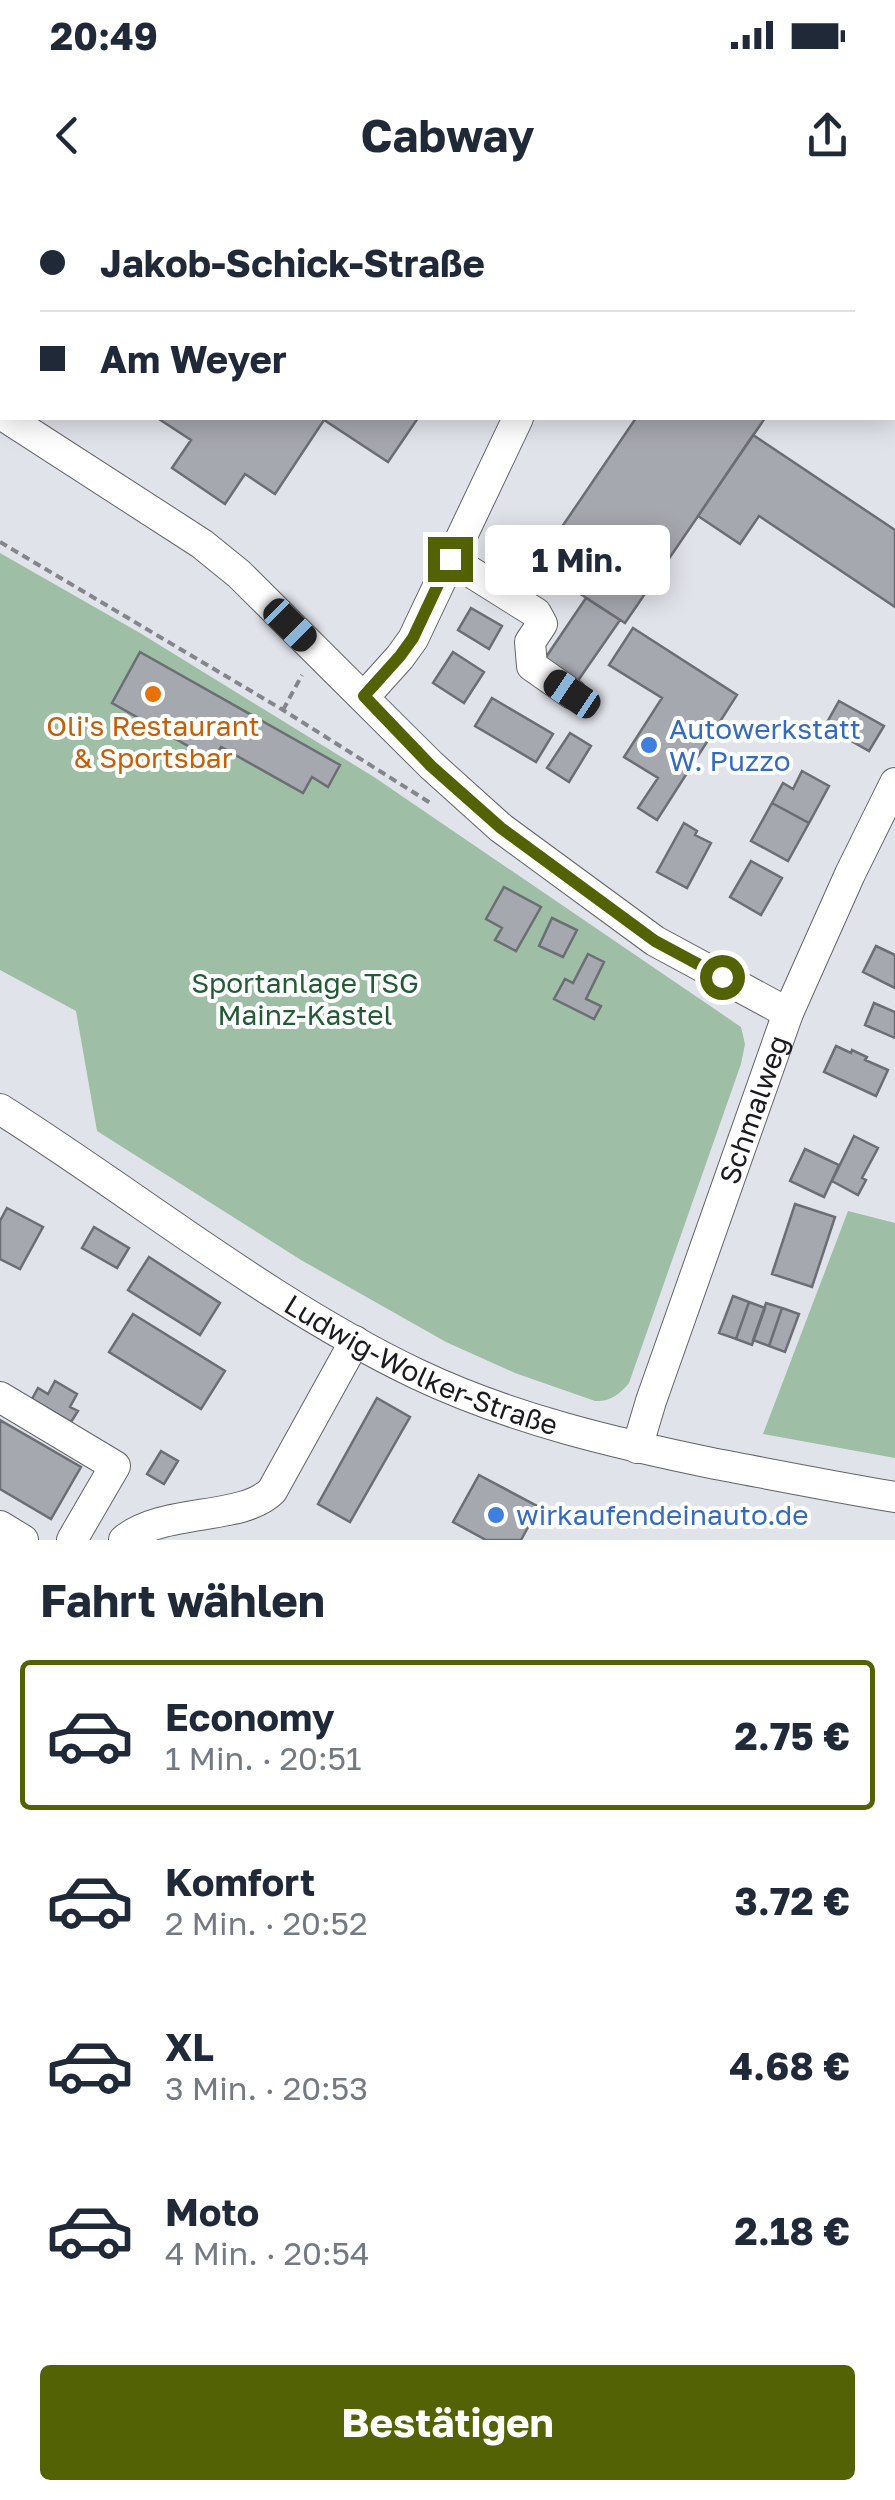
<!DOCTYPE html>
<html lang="de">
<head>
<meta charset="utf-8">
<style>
	:root { --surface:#fff; --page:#f2f2f3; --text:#1f2937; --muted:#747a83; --line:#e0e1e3; --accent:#536205 }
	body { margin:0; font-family:"Golos Text",sans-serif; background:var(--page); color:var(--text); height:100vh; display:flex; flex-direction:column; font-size:38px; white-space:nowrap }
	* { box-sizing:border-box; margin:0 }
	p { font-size:32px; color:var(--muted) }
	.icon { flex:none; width:55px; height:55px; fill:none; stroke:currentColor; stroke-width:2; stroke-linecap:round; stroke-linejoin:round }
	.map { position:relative; height:1340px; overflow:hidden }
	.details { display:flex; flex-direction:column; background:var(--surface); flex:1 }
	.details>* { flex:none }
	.top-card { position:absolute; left:0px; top:0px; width:895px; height:220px; box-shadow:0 5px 25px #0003; display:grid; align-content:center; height:220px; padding:0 40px; background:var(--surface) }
	.end { position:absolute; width:45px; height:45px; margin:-22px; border:12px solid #536205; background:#fff; box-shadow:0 0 0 5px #fff }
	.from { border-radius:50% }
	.bubble { position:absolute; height:70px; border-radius:10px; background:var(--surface); box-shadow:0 5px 25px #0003; font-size:32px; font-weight:700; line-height:70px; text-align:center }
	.car { position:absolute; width:30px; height:60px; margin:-30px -15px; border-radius:12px; box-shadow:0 0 8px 2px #0007; background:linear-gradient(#222 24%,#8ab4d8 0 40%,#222 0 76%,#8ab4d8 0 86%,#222 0) }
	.top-card b { display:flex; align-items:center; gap:35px; height:95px; font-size:38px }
	.top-card b+b { border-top:2px solid var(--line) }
	.top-card i { width:25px; height:25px; background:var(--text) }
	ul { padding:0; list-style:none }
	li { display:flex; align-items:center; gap:30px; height:150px; margin:0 20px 15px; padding:0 20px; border:5px solid transparent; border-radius:10px }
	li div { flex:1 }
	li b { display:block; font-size:38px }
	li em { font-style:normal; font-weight:700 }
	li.on { border-color:var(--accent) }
	li>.icon { width:90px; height:90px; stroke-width:1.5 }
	h2 { padding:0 40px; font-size:45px; line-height:120px }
	.cta { display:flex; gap:20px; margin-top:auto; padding:20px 40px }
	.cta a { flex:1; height:115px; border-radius:10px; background:var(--accent); color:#fff; font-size:40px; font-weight:700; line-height:115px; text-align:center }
	.status { display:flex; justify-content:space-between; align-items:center; height:70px; padding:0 50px; background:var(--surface); direction:ltr }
	.status svg { height:28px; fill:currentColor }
	header { display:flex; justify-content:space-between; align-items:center; height:130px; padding:0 40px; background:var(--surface); font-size:45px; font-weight:700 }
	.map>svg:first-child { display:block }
	.green { fill:#9fbea6 }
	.building { fill:#a6a8af; stroke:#6b6e73; stroke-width:2.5 }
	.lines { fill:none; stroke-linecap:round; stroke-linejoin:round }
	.minor-casing { stroke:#62646a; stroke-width:32 }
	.major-casing { stroke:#62646a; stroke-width:40 }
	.path { stroke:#85868b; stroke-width:4; stroke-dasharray:8 5; stroke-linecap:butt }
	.minor { stroke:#fff; stroke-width:30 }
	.major { stroke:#fff; stroke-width:38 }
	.route { stroke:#536205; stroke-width:12 }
	.food-dot { fill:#e8710a; stroke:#fff; stroke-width:4 }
	.shop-dot { fill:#3f7fe0; stroke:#fff; stroke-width:4 }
	.labels { text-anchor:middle; stroke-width:8; stroke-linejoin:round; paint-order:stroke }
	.food-label { font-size:28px; fill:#c56008; stroke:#fff }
	.shop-label { font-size:28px; fill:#366cbe; stroke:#fff; text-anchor:start }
	.park-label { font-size:28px; fill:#245b37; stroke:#fff }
	.street-label { font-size:28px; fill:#1a1b1d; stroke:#fff }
</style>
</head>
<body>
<div class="status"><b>20:49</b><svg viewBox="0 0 49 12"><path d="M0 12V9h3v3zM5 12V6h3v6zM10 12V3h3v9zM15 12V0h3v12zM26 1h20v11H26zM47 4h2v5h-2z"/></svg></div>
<header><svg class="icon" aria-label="back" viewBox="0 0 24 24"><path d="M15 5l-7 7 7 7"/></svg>Cabway<svg class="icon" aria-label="share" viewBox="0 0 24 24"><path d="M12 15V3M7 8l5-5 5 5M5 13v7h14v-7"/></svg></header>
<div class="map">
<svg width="895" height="1340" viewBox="0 0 895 1340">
	<rect width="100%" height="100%" fill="#e1e3ea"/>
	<!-- green -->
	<path class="green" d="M0,353L140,433L374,577L741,827L745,844L741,864L629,1183C620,1194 610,1202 595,1201L515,1173L446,1142L301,1060L97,931L76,811L0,770Z
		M848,1011L895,1023V1258L763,1234Z"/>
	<!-- building -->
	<path class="building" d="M160,218H418L388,262L324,220L275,294L245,274L225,304L172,268L191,240L159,219Z
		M636,218H765L625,423L536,365Z
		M753,235L895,330V407L759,316L740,344L698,316Z
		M586,398L620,420L577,482L544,460Z
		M471,408L502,426L489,449L458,430Z
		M633,428L737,495L657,620L638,608L658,578L624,557L662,498L609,465Z
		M140,452L340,565L328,587L312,577L303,593L221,547L213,560L112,503Z
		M453,452L484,472L464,503L433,483Z
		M492,498L553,534L536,562L475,526Z
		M839,501L884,526L869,551L825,526Z
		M570,533L591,546L569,582L547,568Z
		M802,571L829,586L809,623L772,603L783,583L793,589Z
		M772,603L809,623L788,661L751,641Z
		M684,623L697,631L695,635L711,643L687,688L657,672Z
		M751,661L782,678L761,715L730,697Z
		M504,687L541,707L516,751L495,740L502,728L486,719Z
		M552,718L577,730L563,757L539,746Z
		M876,746L895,755V788L863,772Z
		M588,754L604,762L586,799L601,806L594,819L554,799L565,779L573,783Z
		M874,803L895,812V838L865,825Z
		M836,846L851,853L852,850L867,857L865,860L888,870L876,896L824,872Z
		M854,936L878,948L862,978L866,980L858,995L832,981Z
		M805,949L839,965L824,997L790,981Z
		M795,1004L835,1017L812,1087L772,1074Z
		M7,1008L43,1027L20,1069L0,1059V1021Z
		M94,1027L129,1048L117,1068L82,1048Z
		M149,1057L220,1103L200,1135L128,1090Z
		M733,1096L749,1102L736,1139L719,1133Z
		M749,1102L765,1108L752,1145L736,1139Z
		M766,1103L782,1108L769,1146L753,1140Z
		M782,1108L799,1114L785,1152L769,1146Z
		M133,1114L225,1171L201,1209L109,1152Z
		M55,1181L77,1194L70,1207L78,1211L71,1222L32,1199L38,1188L48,1194Z
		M377,1198L410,1217L350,1322L318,1304Z
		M0,1220L81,1267L51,1319L0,1289Z
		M161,1251L178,1261L164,1284L147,1274Z
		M479,1275L539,1307L521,1340H486L453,1322Z"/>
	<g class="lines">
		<!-- minor casing -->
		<g class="minor-casing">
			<g id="minor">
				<path d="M324,2L326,0"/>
				<path d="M652,2L654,0"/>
				<path d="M7,218L202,344L239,374L431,565L501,628L655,741L788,813"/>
				<path d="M450,359L536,413L542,424L530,442L532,466L572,494"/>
				<path d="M364,497L400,457L413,439L518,218"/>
				<path id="s1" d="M0,909C139,997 269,1103 417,1174C512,1219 614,1243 716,1264C775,1275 835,1287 895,1297"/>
				<path d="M0,1197L115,1266L72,1340"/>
				<path id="s2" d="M637,1248L651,1201L788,813L850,674L895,583"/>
				<path d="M0,1326L23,1340"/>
				<path d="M124,1340C163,1308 242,1321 272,1291L355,1141"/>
			</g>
		</g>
		<!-- major casing -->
		<g class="major-casing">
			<path id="major" d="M70,2L71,0
				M0,131L2,126"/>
		</g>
		<!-- path -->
		<path class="path" d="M105,2L107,0
			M0,342L283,510L432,604
			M283,510L302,475"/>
		<!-- minor -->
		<use href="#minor" class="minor"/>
		<!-- major -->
		<use href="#major" class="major"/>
	</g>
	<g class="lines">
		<!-- route -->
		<path class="route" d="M450,359L413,438L400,456L364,496L431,566L501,628L655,741L722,777"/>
	</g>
	<!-- markers -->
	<circle class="food-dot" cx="153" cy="494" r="10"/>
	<g class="shop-dot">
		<circle cx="649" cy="545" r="10"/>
		<circle cx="496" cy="1315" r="10"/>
	</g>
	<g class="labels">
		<!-- food labels -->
		<g class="food-label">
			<text x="153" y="536">Oli's Restaurant<tspan x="153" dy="32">&amp; Sportsbar</tspan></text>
		</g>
		<!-- shop labels -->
		<g class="shop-label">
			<text x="669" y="539">Autowerkstatt<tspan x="669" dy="32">W. Puzzo</tspan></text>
			<text x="516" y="1325">wirkaufendeinauto.de</text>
		</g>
		<!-- park labels -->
		<g class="park-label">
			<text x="305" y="793">Sportanlage TSG<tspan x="305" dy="32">Mainz-Kastel</tspan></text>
		</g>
		<!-- street labels -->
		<g class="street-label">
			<text dy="10" stroke="none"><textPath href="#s2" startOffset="358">Schmalweg</textPath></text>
			<text dy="10" stroke="none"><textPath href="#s1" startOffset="495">Ludwig-Wolker-Straße</textPath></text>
		</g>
	</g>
</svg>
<i class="end from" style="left:722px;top:777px"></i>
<i class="end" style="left:450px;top:359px"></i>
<div class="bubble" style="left:485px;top:325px;width:185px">1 Min.</div>
<i class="car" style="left:290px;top:425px;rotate:135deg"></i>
<i class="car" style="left:572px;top:494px;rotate:304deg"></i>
<div class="top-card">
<b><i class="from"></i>Jakob-Schick-Straße</b>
<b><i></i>Am Weyer</b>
</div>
</div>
<section class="details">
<h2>Fahrt wählen</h2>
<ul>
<li class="on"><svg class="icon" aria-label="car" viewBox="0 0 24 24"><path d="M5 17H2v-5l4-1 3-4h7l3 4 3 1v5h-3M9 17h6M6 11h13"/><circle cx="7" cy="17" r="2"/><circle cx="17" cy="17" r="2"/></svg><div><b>Economy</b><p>1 Min. · 20:51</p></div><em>2.75 €</em></li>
<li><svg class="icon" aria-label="car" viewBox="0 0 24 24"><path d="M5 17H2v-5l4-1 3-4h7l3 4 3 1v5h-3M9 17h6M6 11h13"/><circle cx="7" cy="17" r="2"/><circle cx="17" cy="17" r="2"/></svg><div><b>Komfort</b><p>2 Min. · 20:52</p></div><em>3.72 €</em></li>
<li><svg class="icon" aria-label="car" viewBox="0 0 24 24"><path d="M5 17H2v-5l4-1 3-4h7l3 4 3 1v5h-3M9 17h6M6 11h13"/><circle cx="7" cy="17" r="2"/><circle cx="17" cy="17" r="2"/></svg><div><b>XL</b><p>3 Min. · 20:53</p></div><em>4.68 €</em></li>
<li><svg class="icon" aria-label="car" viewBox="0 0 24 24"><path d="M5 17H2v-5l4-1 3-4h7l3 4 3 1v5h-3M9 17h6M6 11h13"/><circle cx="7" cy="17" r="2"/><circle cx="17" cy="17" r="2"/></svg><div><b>Moto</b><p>4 Min. · 20:54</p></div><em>2.18 €</em></li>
</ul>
<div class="cta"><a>Bestätigen</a></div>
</section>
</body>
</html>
